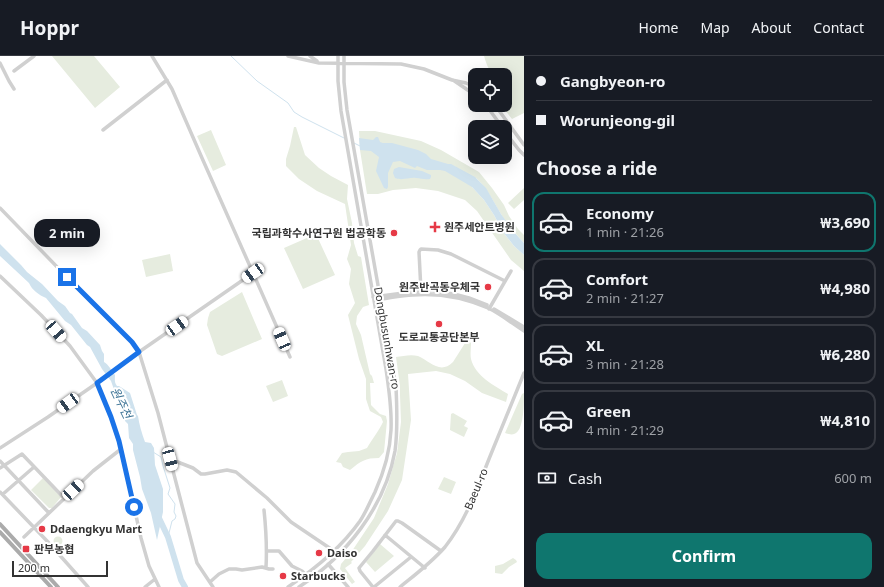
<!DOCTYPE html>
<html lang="en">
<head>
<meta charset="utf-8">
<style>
	:root { --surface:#171b24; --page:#20242c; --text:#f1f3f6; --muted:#9ea1a6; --line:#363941; --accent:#0f766e }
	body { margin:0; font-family:"Noto Sans","Noto Sans KR",sans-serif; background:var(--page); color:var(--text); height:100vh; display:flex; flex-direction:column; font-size:15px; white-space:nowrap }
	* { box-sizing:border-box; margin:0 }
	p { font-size:13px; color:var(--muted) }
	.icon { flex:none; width:22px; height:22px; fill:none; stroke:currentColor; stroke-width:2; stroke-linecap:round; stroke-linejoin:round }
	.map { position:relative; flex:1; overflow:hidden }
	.side { display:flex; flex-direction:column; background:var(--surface); width:360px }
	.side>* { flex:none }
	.top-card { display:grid; align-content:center; height:88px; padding:0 12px; background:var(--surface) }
	.buttons { position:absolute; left:468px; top:12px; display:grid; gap:8px }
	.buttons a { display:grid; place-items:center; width:44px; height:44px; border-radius:8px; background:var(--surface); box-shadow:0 4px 16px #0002; font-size:20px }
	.scale { position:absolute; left:12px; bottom:10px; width:96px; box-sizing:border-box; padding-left:4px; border:2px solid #333; border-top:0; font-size:11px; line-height:14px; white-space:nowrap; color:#333; -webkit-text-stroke:3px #fff; paint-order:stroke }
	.end { position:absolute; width:18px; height:18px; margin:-9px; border:5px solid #1a73e8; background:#fff; box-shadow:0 0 0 2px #fff }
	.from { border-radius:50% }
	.bubble { position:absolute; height:28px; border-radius:12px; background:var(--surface); box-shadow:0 4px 16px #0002; font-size:13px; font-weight:700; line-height:28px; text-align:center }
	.car { position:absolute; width:12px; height:24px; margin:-12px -6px; border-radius:5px; box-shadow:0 0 3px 1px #0007; background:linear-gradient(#fff 24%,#345 0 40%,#fff 0 76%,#345 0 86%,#fff 0) }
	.top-card b { display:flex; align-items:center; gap:14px; height:38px; font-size:15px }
	.top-card b+b { border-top:1px solid var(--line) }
	.top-card i { width:10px; height:10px; background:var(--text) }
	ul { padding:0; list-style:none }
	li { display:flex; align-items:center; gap:12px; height:60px; margin:0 8px 6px; padding:0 4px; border:2px solid var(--line); border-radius:12px }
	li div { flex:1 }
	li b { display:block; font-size:15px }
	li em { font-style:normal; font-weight:700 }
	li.active { border-color:var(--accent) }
	li>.icon { width:36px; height:36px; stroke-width:1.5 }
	h2 { padding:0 12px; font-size:18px; line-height:48px }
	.pay { display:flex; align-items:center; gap:10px; height:44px; padding:0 12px; font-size:15px }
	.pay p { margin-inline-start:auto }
	.primary-button { display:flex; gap:8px; margin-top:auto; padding:8px 12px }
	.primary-button a { flex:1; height:46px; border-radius:12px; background:var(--accent); color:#fff; font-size:16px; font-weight:700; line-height:46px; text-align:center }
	header { display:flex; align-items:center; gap:24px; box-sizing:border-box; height:56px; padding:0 20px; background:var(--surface); border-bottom:1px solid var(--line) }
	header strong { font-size:19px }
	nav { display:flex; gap:22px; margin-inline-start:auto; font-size:14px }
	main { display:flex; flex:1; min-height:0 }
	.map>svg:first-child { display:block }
	.green { fill:#e6ecdf }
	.water { fill:#cfe2ee }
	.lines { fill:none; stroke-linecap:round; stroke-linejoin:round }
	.stream { stroke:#cfe2ee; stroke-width:1 }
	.river { stroke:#cfe2ee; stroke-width:6 }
	.minor { stroke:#d0d0d0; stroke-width:3.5 }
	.major { stroke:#ababab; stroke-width:4 }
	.route { stroke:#1a73e8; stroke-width:5 }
	.poi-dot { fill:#e63946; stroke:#fff; stroke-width:1.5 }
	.labels { text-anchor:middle; stroke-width:4; stroke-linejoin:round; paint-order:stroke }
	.poi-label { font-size:11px; font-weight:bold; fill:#333; stroke:#fff; text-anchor:start }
	.street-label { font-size:11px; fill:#333; stroke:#fff }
	.water-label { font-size:12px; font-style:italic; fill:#3f7597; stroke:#fff }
</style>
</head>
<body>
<header>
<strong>Hoppr</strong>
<nav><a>Home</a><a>Map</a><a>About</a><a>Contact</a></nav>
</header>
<main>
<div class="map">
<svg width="524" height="531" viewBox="0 0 524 531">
	<rect width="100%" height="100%" fill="#fff"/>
	<!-- green -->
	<path class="green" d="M52,0H94L120,31L95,52Z
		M484,0H524V57L512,63L501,49H505V19C490,19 488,13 484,0Z
		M294,71H296L305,99L319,112L331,120L348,129L347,143L352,167L354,187L358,200L361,201L369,249L363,251L357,260L356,268L361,279L370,318L372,320L374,327H370L371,349L380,358L386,360L387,365L384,396L379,402C365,402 361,405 350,414L343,411L341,407L336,406L342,397L348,396L359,395L367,392C372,383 379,375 383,366L381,361L370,355L366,343V323L359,303L348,259L355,247L349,228L351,213L347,203L351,189L345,148L317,135L299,123L286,110V103L290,90Z
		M211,74L226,109L213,115L197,80Z
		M359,75H375L421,85L441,94L479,116L492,132L504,149L509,160L518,173L524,179V187C516,178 507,169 501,158C493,145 487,132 476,122L472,131L484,144L494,159L503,176L514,190L524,199V215L511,204L477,155L465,144L438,135L416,132L393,134L378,138H367L360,94Z
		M524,132V144L514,153L508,147Z
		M316,178L335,219L303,233L284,192Z
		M170,198L173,215L146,221L142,204Z
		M242,236L262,283L222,300L217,298L207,269L208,262L210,256Z
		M467,284L471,287C471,292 470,298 471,303C475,320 495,330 508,338L506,346L482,337L465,325L450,318L436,315L408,318L411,364L402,424L388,455L365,490L351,506L352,507L345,512L355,526L352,528L340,513L341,508L352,495L374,462L388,428L397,397L401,366L400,339V330L396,301C403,300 411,298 418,300C430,305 440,319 453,306Z
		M282,324L288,340L273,346L266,330Z
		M524,337C524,347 524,376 514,378C512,379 508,378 505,377L522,338Z
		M453,357L467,365L464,370L468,372L464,381L450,374L451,358Z
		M444,421L456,426L451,438L438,433Z
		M43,422L61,441L52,452H49L31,434Z
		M53.5 485a4.5 4.5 0 1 1 9 0a4.5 4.5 0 1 1-9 0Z
		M380,488L394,500L375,516L366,506Z
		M513,502L516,504L517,506L509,511L502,518L495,517V510L503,508Z"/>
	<!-- water -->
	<path class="water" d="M376,81H378L380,86L383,87H392L418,94L426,98L431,103L448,108H451L475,121L486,132L501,158L513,175L524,187V199L514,190L503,176L494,159L484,144L472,131L445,115L440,114H427L417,110L415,112L400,105L393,106L388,117V131L387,133L384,132L376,115L379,101L371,95L360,94L359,82L373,84Z
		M399,111L422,115L431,119V121L430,123C424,124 421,122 416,122C409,121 403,125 395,122L393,117L394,113Z
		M0,188L21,209L27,216L42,228L58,245L65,250L70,257L72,258L82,272L87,275L100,289L102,295L104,298V306C108,308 112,315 115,319C115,323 114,326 117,330H119L130,337L137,359L138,360C139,368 142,378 145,386L151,387L154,392L155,409L163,433V456L157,484L151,457L142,433L140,421L133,394V388L129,382L128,368L125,365L111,325L102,313L90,291L87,289L71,269L65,265L46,242C39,239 32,234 29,227L0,200Z"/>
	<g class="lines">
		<!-- stream -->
		<path class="stream" d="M231,0L257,25L288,47L294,56L302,61L344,82
			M354,87L360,90
			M153,396L161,401L163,410L170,432L168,438L175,448L174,456L176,460L175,463L172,465L168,481"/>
		<!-- river -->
		<path class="river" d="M158,460L168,481L181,524L185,531"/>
		<!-- minor -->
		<path class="minor" d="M288,0L319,7L401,8L424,13L452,24L466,27L475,31
			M310,0L317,5
			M0,7L9,25L14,33
			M14,15L34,0
			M453,24L475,39
			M486,49L502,71
			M495,49L524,89
			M103,74L167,24
			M505,76L519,94L524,99
			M0,152L92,247L132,286L139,296L158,357L197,507L213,531
			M253,217L290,301
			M0,220L41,259L56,275L70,290L97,327L111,361L121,393L141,482L149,510L159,531
			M421,235L419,196L420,194L421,193L438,194L451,198L505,225
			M373,241L419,235H433L454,238L469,242L487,249
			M374,244C387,243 400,239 413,239C438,237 465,242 488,252C499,257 513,268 524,275
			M489,253L511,215
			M494,253L524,271
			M0,392L48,361L97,327L139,296L253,217L202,102L172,33L152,0
			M170,403L193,412L201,418H205L227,414L236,416L267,442L291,466L334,495
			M0,405L49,457
			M0,412L22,398L64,442
			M0,436L48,486L88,531
			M3,438L34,411
			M264,454C266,473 267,493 266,512
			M385,479L425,512
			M24,481L93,415L121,393
			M267,495H279L292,510L302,515L306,519
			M328,508L348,531
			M210,526L219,518L229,513H236L242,514L262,511L269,513H273
			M145,531L155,523
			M288,531C315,513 341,492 360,465C366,456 370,446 375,436C384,416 390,396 391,374C392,353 389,333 386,313L341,55L338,25V0
			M299,531C346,500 385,451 395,395C398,374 397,352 396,331L347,54L344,26V0
			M373,531L360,515L359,512L373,495L396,465H398L402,467L441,495
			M374,531L411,501
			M400,531C416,518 431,507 445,491C467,463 478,430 491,398C502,371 513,344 524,317"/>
		<!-- major -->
		<path class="major" d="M0,468L58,531
			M0,476L51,531"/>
	</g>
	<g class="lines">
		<!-- route -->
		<path class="route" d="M67,221L132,286L139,296L97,327L111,361L119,385L134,451"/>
	</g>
	<!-- markers -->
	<g class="poi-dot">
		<path d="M433 165h4v4h4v4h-4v4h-4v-4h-4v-4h4z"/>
		<circle cx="394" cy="177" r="4"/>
		<circle cx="488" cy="231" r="4"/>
		<circle cx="439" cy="268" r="4"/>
		<circle cx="42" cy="473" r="4"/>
		<rect x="22" y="489" width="8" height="8" rx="2"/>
		<circle cx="319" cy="497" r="4"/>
		<circle cx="283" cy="520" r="4"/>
	</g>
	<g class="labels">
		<!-- poi labels -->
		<g class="poi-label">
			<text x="444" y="175">원주세안트병원</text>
			<text x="386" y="181" text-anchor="end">국립과학수사연구원 법공학동</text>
			<text x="480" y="235" text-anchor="end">원주반곡동우체국</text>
			<text x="439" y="285" text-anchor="middle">도로교통공단본부</text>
			<text x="50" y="477">Ddaengkyu Mart</text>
			<text x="34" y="497">판부농협</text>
			<text x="327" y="501">Daiso</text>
			<text x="291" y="524">Starbucks</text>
		</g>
		<!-- street labels -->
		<g class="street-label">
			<text transform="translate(387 282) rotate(80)" y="4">Dongbusunhwan-ro</text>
			<text transform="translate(476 433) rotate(-67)" y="4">Baeul-ro</text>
		</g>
		<!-- water labels -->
		<g class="water-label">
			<text transform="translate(121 347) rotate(64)" y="4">원주천</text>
		</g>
	</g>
</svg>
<div class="buttons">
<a><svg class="icon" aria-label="locate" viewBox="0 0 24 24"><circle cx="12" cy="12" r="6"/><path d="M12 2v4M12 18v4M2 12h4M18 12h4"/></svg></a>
<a><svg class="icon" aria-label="layers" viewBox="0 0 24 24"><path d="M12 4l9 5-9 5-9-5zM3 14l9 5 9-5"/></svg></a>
</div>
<div class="scale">200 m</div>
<i class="end from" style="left:134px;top:451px"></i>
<i class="end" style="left:67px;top:221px"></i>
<div class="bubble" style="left:34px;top:163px;width:66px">2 min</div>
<i class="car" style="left:253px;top:217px;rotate:235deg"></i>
<i class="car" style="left:177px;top:270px;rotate:55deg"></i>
<i class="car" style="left:56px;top:275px;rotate:139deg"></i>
<i class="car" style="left:282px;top:283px;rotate:337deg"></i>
<i class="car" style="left:68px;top:347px;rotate:234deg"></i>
<i class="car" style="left:170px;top:403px;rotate:165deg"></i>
<i class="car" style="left:73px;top:434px;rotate:47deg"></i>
</div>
<section class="side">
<div class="top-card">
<b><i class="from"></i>Gangbyeon-ro</b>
<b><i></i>Worunjeong-gil</b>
</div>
<h2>Choose a ride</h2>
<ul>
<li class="active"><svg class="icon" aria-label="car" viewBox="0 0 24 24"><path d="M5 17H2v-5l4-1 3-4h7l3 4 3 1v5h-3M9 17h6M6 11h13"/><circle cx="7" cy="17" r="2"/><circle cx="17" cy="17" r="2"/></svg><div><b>Economy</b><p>1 min · 21:26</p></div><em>₩3,690</em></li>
<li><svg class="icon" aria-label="car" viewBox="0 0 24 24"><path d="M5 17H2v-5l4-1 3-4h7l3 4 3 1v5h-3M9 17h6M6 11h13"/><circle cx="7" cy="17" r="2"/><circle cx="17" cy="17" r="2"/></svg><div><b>Comfort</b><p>2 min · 21:27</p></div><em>₩4,980</em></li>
<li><svg class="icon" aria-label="car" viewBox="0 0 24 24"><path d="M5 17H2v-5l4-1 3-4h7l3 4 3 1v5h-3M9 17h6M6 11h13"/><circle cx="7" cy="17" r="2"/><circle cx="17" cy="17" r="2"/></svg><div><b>XL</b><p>3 min · 21:28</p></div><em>₩6,280</em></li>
<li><svg class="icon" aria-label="car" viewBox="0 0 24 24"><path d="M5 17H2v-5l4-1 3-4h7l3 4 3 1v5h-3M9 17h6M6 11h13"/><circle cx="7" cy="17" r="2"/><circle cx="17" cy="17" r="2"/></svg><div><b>Green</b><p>4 min · 21:29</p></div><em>₩4,810</em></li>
</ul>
<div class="pay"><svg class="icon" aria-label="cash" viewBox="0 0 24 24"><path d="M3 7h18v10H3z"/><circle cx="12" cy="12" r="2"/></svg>Cash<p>600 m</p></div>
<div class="primary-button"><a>Confirm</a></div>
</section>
</main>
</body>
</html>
